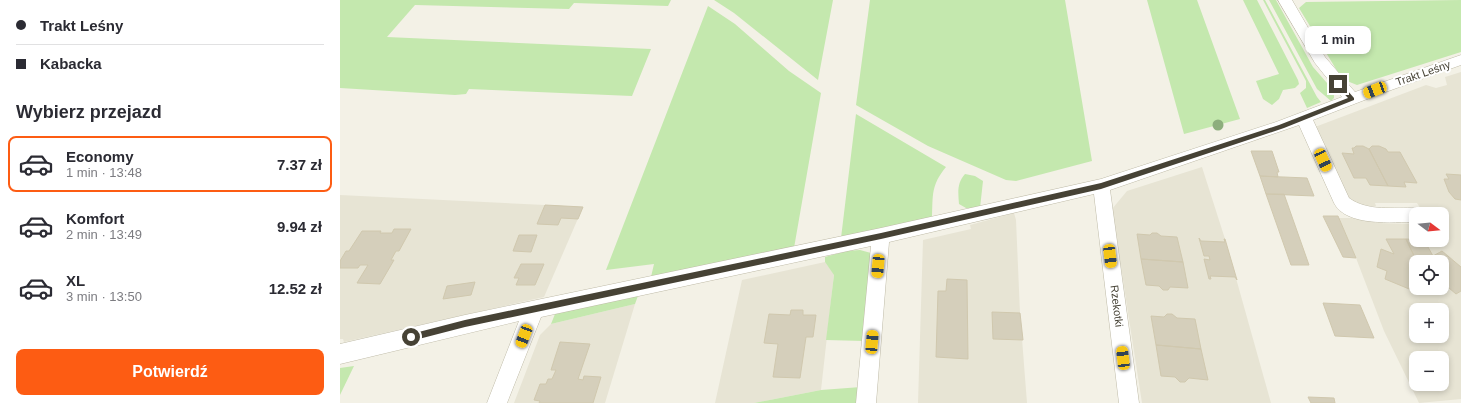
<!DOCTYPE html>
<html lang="pl">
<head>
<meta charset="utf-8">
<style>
	:root { --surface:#fff; --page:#f7f7f7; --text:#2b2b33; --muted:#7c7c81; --line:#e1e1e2; --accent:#fd5c13 }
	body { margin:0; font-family:Arial,sans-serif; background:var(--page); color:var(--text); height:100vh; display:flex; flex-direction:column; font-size:15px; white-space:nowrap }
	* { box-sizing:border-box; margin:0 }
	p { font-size:13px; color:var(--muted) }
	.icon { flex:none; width:22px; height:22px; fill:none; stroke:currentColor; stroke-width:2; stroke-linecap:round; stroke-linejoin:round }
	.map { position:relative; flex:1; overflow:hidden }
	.drawer { display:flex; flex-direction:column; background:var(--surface); width:340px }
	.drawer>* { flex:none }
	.guide { display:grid; align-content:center; height:88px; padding:0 16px; background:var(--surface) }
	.needle { width:26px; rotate:106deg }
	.controls { position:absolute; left:1069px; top:207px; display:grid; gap:8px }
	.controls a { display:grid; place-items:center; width:40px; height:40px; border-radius:8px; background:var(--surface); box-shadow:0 2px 6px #0003; font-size:20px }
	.end { position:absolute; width:18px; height:18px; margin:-9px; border:5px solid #464235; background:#fff; box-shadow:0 0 0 2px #fff }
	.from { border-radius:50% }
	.bubble { position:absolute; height:28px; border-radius:8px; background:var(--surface); box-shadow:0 2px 6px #0003; font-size:13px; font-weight:700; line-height:28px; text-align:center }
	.car { position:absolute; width:12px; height:24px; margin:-12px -6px; border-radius:5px; box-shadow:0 0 3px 1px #0007; background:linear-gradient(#f5c518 24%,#345 0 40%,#f5c518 0 76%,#345 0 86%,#f5c518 0) }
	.guide b { display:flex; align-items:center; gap:14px; height:38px; font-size:15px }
	.guide b+b { border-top:1px solid var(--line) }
	.guide i { width:10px; height:10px; background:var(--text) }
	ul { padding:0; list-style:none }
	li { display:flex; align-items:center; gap:12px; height:56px; margin:0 8px 6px; padding:0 8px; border:2px solid transparent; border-radius:8px }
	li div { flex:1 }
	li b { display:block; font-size:15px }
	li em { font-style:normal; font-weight:700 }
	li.on { border-color:var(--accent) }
	li>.icon { width:36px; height:36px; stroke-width:1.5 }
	h2 { padding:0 16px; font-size:18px; line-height:48px }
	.cta { display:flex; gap:8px; margin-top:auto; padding:8px 16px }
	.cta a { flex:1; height:46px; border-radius:8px; background:var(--accent); color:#fff; font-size:16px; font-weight:700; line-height:46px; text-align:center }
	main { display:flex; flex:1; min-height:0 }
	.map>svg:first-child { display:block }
	.residential { fill:#e7e4d4; fill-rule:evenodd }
	.green { fill:#c4e8ae }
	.building { fill:#d5cfbb; stroke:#d0c8ae }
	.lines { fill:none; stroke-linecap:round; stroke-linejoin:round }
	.street-casing { stroke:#bfbba8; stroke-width:1 }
	.street { fill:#fff; fill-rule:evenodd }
	.tree { fill:#8dae7d }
	.route { fill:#464235 }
	.labels { text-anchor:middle; stroke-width:4; stroke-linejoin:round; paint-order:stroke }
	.street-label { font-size:11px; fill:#464235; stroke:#fff }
</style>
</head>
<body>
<main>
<section class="drawer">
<div class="guide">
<b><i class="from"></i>Trakt Leśny</b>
<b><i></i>Kabacka</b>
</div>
<h2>Wybierz przejazd</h2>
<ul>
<li class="on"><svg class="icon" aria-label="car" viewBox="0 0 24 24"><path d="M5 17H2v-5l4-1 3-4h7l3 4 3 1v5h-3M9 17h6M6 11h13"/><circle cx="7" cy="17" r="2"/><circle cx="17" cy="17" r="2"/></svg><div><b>Economy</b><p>1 min · 13:48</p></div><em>7.37 zł</em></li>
<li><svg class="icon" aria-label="car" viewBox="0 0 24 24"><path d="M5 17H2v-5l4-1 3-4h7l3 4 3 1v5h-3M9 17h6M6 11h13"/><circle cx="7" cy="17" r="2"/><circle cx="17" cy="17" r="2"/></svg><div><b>Komfort</b><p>2 min · 13:49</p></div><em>9.94 zł</em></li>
<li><svg class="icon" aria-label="car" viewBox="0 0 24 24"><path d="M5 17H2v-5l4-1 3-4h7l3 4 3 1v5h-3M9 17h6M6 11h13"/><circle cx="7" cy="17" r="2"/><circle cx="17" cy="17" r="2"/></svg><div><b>XL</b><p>3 min · 13:50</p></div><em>12.52 zł</em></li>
</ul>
<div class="cta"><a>Potwierdź</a></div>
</section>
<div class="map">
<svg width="1121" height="403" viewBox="0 0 1121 403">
	<rect width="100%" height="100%" fill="#f3f1e6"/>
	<!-- residential -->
	<path class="residential" d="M1121,72V399L1079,403L1044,331L1016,258L999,218H1032L1035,223L1076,224V240H1102V214H1084L1077,203H1035L1036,206H1016L1008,202L975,127L1086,85L1096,88L1107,85L1105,77ZM1076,262H1102V288H1076ZM1076,310H1102V336H1076ZM1076,358H1102V384H1076Z
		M862,167L885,239L931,403H802L772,209L787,191Z
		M0,195L205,205L243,207L204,297L4,342L3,339H0Z
		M674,213L676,220L680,313L687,403H578L583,240L631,229L630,225Z
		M485,262L494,274L481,390L414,403H375L402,280Z
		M295,304L265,403H174L200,335L211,324Z"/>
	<!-- green -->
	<path class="green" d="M0,0H331L328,6L234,3L229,9L75,5L47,37L311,49L292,96L129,89L126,94L115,95L0,88Z
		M374,0H493L478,80L394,13Z
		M530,0H725L752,161L676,181L666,180L588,146L516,105Z
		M807,0H857L900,119L844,134Z
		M903,0H917L958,80L959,84L955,88L943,90L939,99L932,105L923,99L916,81L939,74Z
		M923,0H925L977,97L981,102L967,108L960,93L966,88V81Z
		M929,0H936L973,67L994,91V98L991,101L977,89Z
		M1121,0V52L1017,85L1002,79L959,8L966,2Z
		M368,6L395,24L449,71L481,93L454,248L311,277L314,264L266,270Z
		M516,114L606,167C591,185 593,195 592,217L501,238Z
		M625,174L635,176L643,181L640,208H626L619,204C618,192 617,183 625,174Z
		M520,250L531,253L524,341L486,340L494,275L485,262V257L506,251Z
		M299,293L295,304L211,324L217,309Z
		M14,366L0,395V368Z
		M521,387L520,403H414L481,390Z"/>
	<!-- building -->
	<path class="building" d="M1016,146H1023L1029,149L1048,186L1030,185L1026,178H1014L1002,153L1014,154L1012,148H1014Z
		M1032,146H1039L1046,149L1048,152H1060L1077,183L1064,182L1066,187L1048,186L1029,149Z
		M911,151H932L939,172H937L938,177L920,176Z
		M1106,174L1121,175V200L1115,199L1109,192L1104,179H1109Z
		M920,176L967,178L974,196L926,194Z
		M926,194H944L969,265H951Z
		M205,205L243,207L238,219L221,218L218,225L197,224Z
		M983,216H998L1016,258L1003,257Z
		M54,229H71L59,251H56L51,260H54L40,284L17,283L28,265H20L18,268H0V261L6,251H9L22,231H41L40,233H52Z
		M812,233H817L821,236L837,237L843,262L801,259L797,234L810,235Z
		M179,235H197L191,252L173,251Z
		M859,238L861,241L885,242L884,239H885L897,280L895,277L870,276L871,279H869L864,259L870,260L869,256H864Z
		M1046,239H1066L1077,262L1074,291L1045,279L1047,271L1037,267L1041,249L1054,254Z
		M1066,239L1084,240L1093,256L1102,251L1121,267V291L1116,294L1102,282V262H1077Z
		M801,259L843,262L848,288L830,287L828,290H823L819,286L806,285Z
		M181,264H204L195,285H176L179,278H174Z
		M607,279L627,280L628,359L596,357L598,291H606Z
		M135,282L131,295L103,299L107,286Z
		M983,303L1020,305L1034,338L995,336Z
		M451,310H463V315H476L473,337H466L460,378L433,377L438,344L424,343L429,314L450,315Z
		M652,312L680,313L683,340L653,339Z
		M827,314H832L837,318L855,319L861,349L816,345L811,316L824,317Z
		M220,342L250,344L238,379L243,380L244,376L261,377L253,403H199L200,401L194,400L200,384H206L208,379H212L216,370H211Z
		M816,345L861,349L868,380L849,378L845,382H840L835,377L821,376Z
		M968,397L994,398L995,403H971Z"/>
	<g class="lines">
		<!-- street casing -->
		<g class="street-casing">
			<path id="street" d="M938,0H952L985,57L1015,92L1121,55V65L1040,94L973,120L1009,198C1028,212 1054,207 1076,208L1082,210L1084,214H1076V222C1054,222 1006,227 994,203L959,125L770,190L799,403H779L754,194L549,242L536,403H516L531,246L201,317L167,403H147L179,321L0,364V344L125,315L541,228L761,179L936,122L1002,97L975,63Z"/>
		</g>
		<!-- street -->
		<use href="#street" class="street"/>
	</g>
	<!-- trees -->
	<circle class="tree" cx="878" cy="125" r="5.5"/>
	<!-- route -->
	<path class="route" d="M996,82H1000L1014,98V100L944,128L761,189L541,239L125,327L71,341L67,337L71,334L125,320L541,233L761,183L939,125L1008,98L996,85Z"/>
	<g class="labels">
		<!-- street labels -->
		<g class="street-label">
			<text transform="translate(1083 73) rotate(-19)" y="4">Trakt Leśny</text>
			<text transform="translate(777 306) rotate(83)" y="4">Rzekotki</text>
		</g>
	</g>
</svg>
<div class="controls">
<a><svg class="needle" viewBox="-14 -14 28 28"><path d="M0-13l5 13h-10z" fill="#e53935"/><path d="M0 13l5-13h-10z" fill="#7c7c81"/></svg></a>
<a><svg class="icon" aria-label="locate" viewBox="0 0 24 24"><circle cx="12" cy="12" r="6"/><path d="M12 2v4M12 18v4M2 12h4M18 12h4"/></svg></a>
<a>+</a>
<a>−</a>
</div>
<i class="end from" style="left:71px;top:337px"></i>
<i class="end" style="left:998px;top:84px"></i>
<div class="bubble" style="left:965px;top:26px;width:66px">1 min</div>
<i class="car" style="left:1035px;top:90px;rotate:249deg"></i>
<i class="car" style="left:983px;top:160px;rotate:155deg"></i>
<i class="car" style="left:770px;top:256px;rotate:173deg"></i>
<i class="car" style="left:538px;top:266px;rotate:185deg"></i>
<i class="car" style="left:184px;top:336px;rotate:201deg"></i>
<i class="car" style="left:532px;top:342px;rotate:5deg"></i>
<i class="car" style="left:783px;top:358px;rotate:353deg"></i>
</div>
</main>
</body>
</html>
